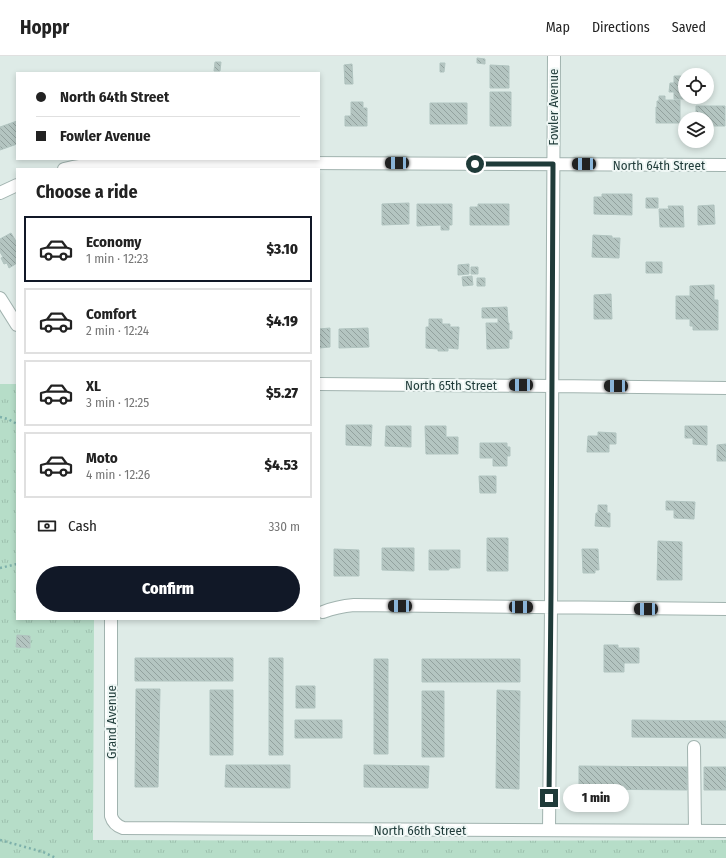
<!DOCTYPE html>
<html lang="en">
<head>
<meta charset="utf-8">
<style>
	:root { --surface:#fff; --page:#f6f6f6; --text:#222; --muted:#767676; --line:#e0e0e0; --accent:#111827 }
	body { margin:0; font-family:"Fira Sans Condensed",sans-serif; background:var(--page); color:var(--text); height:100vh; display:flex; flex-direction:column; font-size:15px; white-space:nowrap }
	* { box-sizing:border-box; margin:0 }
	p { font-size:13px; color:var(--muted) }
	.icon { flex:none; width:22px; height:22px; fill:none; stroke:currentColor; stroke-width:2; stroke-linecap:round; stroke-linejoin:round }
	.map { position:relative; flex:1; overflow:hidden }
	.drawer { position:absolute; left:16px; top:112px; width:304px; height:452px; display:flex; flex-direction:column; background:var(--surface); border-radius:0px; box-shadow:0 2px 6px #0003 }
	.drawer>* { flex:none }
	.banner { position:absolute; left:16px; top:16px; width:304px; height:88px; border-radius:0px; box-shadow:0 2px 6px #0003; display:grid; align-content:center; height:88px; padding:0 20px; background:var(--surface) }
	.fabs { position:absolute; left:678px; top:12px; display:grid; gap:8px }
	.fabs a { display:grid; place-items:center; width:36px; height:36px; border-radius:50%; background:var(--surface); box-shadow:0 2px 6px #0003; font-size:20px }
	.end { position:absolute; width:18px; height:18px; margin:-9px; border:5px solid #1f3b39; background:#fff; box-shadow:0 0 0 2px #fff }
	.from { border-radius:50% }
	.bubble { position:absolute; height:28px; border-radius:14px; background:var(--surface); box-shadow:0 2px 6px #0003; font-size:13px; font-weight:800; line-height:28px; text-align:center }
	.car { position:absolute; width:12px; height:24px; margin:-12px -6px; border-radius:5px; box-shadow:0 0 3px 1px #0007; background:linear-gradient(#222 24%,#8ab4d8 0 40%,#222 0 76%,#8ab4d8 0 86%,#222 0) }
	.banner b { display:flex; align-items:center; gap:14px; height:38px; font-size:15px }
	.banner b+b { border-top:1px solid var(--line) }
	.banner i { width:10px; height:10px; background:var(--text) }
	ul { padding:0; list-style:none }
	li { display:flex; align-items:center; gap:12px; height:66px; margin:0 8px 6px; padding:0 12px; border:2px solid var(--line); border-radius:0px }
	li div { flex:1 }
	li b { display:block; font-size:15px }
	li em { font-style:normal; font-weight:800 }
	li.on { border-color:var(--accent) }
	li>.icon { width:36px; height:36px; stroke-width:1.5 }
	h2 { padding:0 20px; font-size:18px; line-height:48px }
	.pay { display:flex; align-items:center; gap:10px; height:44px; padding:0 20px; font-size:15px }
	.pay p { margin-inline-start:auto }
	.cta { display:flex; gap:8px; margin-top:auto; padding:8px 20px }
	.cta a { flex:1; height:46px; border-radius:24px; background:var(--accent); color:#fff; font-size:16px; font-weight:800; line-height:46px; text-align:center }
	header { display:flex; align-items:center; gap:24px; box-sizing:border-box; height:56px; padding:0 20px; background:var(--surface); border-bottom:1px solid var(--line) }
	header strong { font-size:19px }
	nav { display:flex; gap:22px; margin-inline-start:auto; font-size:14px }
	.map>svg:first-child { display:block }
	.grass { fill:url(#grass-tufts) }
	.building { fill:url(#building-back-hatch); stroke:#b1c4c0 }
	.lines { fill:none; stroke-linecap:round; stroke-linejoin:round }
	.minor-casing { stroke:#a1b3af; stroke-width:14 }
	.path { stroke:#7db0aa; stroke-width:2.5; stroke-dasharray:2 3; stroke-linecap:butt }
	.minor { stroke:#fff; stroke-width:12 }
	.route { stroke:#1f3b39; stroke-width:5 }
	.labels { text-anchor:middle; stroke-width:4; stroke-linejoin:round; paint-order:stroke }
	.street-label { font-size:13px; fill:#1f3b39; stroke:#eff7f5 }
</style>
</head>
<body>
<header>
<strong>Hoppr</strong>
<nav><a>Map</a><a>Directions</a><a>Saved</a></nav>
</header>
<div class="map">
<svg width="726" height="802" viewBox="0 0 726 802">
	<defs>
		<pattern id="grass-tufts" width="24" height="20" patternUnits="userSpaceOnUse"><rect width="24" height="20" fill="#b6ddc8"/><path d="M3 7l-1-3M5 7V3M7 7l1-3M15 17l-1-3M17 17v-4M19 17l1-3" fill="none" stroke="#9cbfad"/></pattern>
		<pattern id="building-back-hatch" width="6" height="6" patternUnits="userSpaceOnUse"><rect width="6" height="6" fill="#b4c5c1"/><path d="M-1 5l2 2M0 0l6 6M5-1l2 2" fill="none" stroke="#92a19e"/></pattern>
	</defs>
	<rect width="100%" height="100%" fill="#deebe7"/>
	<!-- grass -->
	<path class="grass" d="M0,328H17V563H94L93,784L406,785L726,784V802H0Z"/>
	<!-- building -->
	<path class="building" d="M477,2L485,3V8L477,7Z
		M215,6H221L220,15H214Z
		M440,7H445L444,16H440Z
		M352,8L353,28H345L344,9Z
		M490,9L509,10V32H490Z
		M674,20H685V41H690V43H674V36H669L670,27H674Z
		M490,36H511V70H490Z
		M659,40H665V44H680V67H656V51H657V45H659Z
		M351,46H363V52H367V70H345V60H351Z
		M430,47H467V68H430Z
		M696,50H725V70H711V69H707V63H696Z
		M17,65V88L0,94V71Z
		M602,138H632V159L594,158V141H602Z
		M646,142H658V152H646Z
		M409,147V168L382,169V148Z
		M417,148H452V169H449V174H441V169L417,170Z
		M478,148H509V169H470V151H478Z
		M714,149L715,168L698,169V150Z
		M668,150H683L684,171H660L659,153H669Z
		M11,177L17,187V207L9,212L7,207L4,208L1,202L3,201L0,196V183Z
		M593,179L612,180V182H620L619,202L592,201Z
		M646,206H662V217H646Z
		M469,208V218L458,219V209Z
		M471,211H478V218H471Z
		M472,220L473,229L463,230L462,221Z
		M477,222H485V230H477Z
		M714,229V244H718V274H693V270H690V263H676V240H690V230Z
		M611,238L612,263H594V239Z
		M507,251L508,267H509V275H512V283H509V292L487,293L486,267H498V262H482V252Z
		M429,263H442V268H450V271H459L458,293L448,292V295H438V293L426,292V271H429Z
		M330,272V291L319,292V273Z
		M368,272L369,291L339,292V273Z
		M346,369H372L371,390L346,389Z
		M386,370H411V391L385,390Z
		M425,370H446V381H458V398H426Z
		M685,370H707V389L693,388V382H685Z
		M598,376L616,377V388H609V396H587L588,380H598Z
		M480,387H507V391H510V400H507V410H493V402H480Z
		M726,388V405H717V389Z
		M479,420H496V437H480Z
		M666,445L695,446L694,463L674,462V454H666Z
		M598,449H607V457H610V471L595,470L596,457H598Z
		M487,482H508V515H487Z
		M658,485L682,486V524H657Z
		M382,492H414V515L382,514Z
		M334,493L359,494V520H334Z
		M582,493H598L599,514H595V517H583Z
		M429,494H460V512H449V514H429Z
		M17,579L30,580V592L16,591Z
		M604,589H618V592H639V607H624V616H604Z
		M135,602H233V625H135Z
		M269,602H283V699H269Z
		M374,603H388V698H374Z
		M422,603H520V626H422Z
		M296,630H315V652H296Z
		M136,633H160L158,731H135Z
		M210,634H233V699H210Z
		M497,634L520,635L519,733L496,732Z
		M422,635H444V701H422Z
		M295,664H342V682H295Z
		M632,664L726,665V682L632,681Z
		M226,709H290V732L225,731Z
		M364,709L429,710L428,732L364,731Z
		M579,710L687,711V734L579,733Z
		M704,711H726V734H704Z"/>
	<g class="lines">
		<!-- minor casing -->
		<g class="minor-casing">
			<path id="minor" d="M64,113C81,109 98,107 115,106L726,109
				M0,137L17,129
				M0,242L17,269
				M319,328L552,330L726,332
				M323,556C333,552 343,550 354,549L726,553
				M111,563V760C113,767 117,770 123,772L726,775
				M694,691L695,775
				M549,774L551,552L554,0"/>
		</g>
		<!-- path -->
		<path class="path" d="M0,361L8,363L17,368
			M0,512L17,508
			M0,784L43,796L56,802"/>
		<!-- minor -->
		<use href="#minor" class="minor"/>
	</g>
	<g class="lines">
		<!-- route -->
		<path class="route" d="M475,108H553L551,536L549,742"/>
	</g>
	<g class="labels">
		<!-- street labels -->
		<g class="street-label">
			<text transform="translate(553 51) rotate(-90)" y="5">Fowler Avenue</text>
			<text x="659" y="114">North 64th Street</text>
			<text x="451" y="334">North 65th Street</text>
			<text transform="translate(111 666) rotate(-90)" y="5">Grand Avenue</text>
			<text x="420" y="779">North 66th Street</text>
		</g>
	</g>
</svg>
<div class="fabs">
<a><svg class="icon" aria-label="locate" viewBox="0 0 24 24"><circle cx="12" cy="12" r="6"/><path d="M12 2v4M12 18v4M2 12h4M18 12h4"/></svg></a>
<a><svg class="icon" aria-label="layers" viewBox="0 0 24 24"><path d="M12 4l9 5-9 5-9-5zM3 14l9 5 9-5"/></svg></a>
</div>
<i class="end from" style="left:475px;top:108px"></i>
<i class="end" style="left:549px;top:742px"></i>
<div class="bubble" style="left:563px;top:728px;width:66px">1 min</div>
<i class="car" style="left:397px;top:107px;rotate:270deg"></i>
<i class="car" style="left:584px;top:108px;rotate:270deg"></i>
<i class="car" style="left:521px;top:329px;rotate:270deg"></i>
<i class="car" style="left:616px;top:330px;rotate:271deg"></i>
<i class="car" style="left:400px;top:550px;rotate:271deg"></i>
<i class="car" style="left:521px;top:551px;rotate:91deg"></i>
<i class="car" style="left:646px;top:553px;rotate:270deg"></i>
<div class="banner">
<b><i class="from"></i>North 64th Street</b>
<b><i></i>Fowler Avenue</b>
</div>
<section class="drawer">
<h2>Choose a ride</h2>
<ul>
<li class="on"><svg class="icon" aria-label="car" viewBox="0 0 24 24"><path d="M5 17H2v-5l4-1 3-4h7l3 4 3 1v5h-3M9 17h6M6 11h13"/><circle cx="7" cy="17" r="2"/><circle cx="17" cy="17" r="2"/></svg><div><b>Economy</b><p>1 min · 12:23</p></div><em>$3.10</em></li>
<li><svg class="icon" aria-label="car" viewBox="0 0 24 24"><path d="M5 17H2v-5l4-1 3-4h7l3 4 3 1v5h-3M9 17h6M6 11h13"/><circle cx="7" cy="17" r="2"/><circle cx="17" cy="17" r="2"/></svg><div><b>Comfort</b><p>2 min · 12:24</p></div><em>$4.19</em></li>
<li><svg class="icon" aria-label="car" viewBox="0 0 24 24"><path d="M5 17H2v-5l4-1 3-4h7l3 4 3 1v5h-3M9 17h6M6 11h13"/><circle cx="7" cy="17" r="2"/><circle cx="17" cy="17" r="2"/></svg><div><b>XL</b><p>3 min · 12:25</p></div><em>$5.27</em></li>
<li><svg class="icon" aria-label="car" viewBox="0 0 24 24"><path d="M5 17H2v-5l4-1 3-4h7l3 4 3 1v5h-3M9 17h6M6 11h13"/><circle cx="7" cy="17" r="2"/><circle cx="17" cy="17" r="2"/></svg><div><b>Moto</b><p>4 min · 12:26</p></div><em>$4.53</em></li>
</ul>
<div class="pay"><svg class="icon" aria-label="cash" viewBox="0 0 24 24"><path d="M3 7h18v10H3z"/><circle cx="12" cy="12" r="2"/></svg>Cash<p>330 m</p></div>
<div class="cta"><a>Confirm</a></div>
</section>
</div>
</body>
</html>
